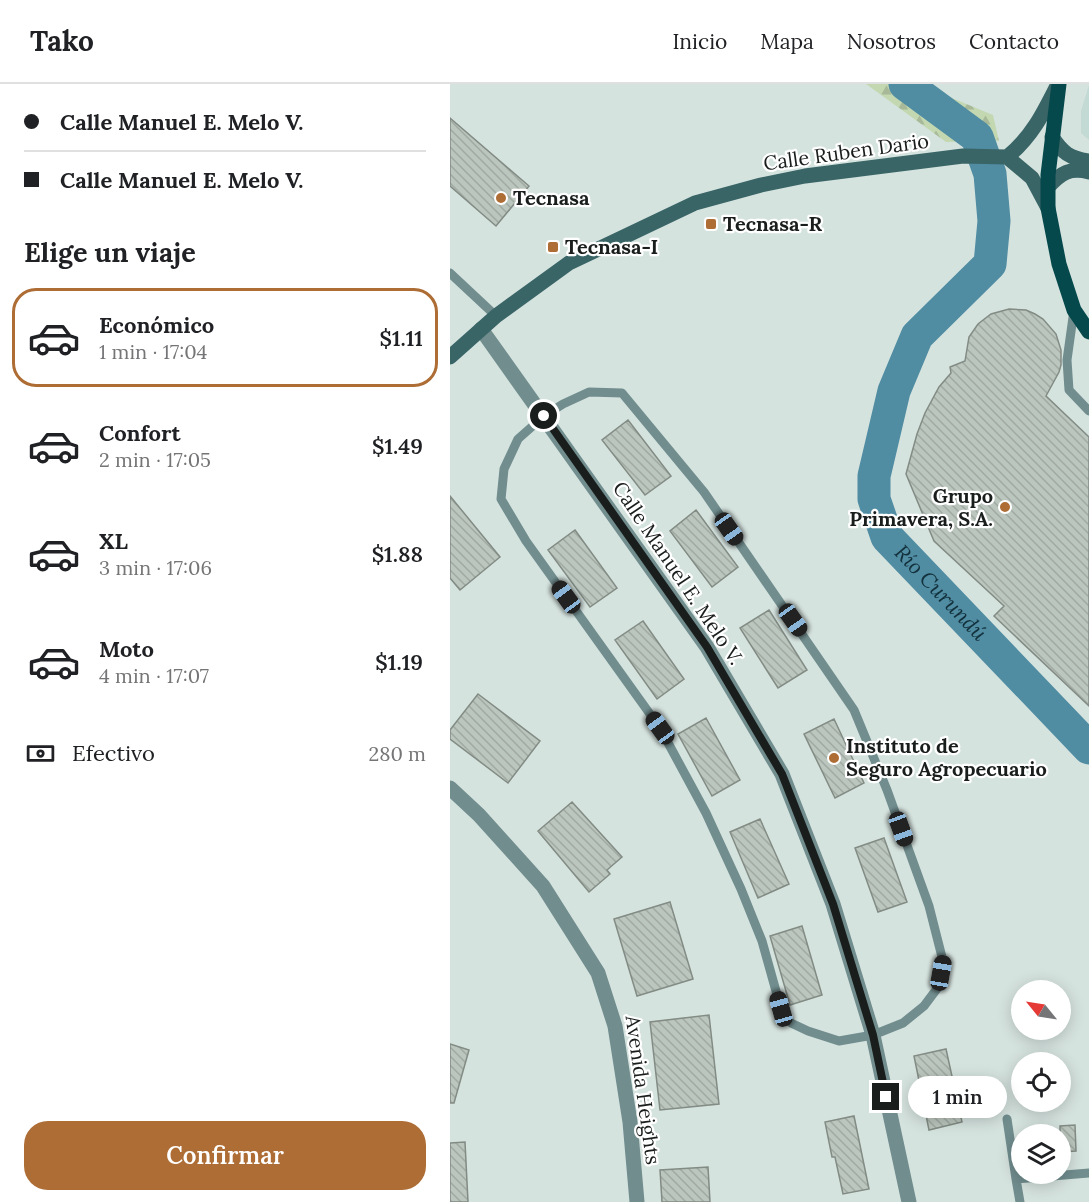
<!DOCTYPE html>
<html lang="es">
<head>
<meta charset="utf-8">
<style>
	:root { --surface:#fff; --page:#f2f2f2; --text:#202124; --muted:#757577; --line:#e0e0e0; --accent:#ad6d35 }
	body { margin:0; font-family:Lora,serif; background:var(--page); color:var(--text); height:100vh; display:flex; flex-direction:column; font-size:22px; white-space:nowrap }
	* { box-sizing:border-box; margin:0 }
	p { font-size:20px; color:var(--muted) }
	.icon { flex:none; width:33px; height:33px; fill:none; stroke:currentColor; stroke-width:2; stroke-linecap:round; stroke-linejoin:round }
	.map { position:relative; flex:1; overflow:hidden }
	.panel { display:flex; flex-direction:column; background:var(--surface); width:450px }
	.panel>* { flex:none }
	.guide { display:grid; align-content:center; height:132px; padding:0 24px; background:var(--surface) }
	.needle { width:39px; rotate:300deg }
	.fabs { position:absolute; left:561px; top:896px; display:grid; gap:12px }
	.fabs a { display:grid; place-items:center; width:60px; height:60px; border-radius:50%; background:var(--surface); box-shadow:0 3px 15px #0003; font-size:30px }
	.end { position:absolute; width:27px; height:27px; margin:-14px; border:8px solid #191e1c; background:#fff; box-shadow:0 0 0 3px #fff }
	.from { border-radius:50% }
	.bubble { position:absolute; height:42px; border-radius:21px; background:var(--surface); box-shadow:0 3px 15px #0003; font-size:20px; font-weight:600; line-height:42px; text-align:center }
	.car { position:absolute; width:18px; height:36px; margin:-18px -9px; border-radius:8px; box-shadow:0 0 4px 2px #0007; background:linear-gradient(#222 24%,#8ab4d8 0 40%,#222 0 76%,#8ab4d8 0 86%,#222 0) }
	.guide b { display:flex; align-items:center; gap:21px; height:57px; font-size:22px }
	.guide b+b { border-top:2px solid var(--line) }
	.guide i { width:15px; height:15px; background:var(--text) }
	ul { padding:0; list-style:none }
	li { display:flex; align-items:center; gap:18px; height:99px; margin:0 12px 9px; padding:0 12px; border:3px solid transparent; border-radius:24px }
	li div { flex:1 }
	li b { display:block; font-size:22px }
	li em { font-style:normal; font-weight:600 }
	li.active { border-color:var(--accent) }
	li>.icon { width:54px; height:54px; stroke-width:1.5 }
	h2 { padding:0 24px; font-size:27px; line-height:72px }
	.pay { display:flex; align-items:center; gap:15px; height:66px; padding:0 24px; font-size:22px }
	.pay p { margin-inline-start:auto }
	.button { display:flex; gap:12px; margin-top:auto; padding:12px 24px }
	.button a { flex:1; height:69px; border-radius:24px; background:var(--accent); color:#fff; font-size:24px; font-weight:600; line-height:69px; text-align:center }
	header { display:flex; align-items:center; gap:36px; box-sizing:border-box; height:84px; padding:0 30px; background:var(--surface); border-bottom:2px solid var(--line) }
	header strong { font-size:28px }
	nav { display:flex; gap:33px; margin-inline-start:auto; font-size:21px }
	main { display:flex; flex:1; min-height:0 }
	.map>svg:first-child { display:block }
	.built { fill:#c3d9d3 }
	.forest { fill:url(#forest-firs) }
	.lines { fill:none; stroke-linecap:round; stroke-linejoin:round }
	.river { stroke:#508ca2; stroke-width:33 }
	.building { fill:url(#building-back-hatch); stroke:#828b84; stroke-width:1.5 }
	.lane { stroke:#718d8e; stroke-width:9 }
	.street { stroke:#718d8e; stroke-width:15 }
	.secondary { stroke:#3a6567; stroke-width:15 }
	.primary { stroke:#06494c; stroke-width:15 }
	.route { stroke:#191e1c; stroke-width:8 }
	.poi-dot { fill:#ad6d35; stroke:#fff; stroke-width:2 }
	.labels { text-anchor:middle; stroke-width:4.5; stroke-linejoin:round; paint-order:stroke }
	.street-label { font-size:20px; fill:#191e1c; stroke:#fff }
	.poi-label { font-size:20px; font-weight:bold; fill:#191e1c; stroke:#fff; text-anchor:start }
	.water-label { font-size:21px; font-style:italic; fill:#13313c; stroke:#fff }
</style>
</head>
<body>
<header>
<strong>Tako</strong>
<nav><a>Inicio</a><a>Mapa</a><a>Nosotros</a><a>Contacto</a></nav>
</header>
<main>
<section class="panel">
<div class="guide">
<b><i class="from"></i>Calle Manuel E. Melo V.</b>
<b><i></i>Calle Manuel E. Melo V.</b>
</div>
<h2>Elige un viaje</h2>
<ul>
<li class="active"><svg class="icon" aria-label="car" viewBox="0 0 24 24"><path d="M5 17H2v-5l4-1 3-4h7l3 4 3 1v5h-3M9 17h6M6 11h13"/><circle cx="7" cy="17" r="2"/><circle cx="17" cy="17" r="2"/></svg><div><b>Económico</b><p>1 min · 17:04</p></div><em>$1.11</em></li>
<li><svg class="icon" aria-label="car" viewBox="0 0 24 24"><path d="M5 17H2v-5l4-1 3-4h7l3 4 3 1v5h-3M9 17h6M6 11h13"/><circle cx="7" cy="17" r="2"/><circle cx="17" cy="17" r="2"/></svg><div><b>Confort</b><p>2 min · 17:05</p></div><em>$1.49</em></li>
<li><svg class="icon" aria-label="car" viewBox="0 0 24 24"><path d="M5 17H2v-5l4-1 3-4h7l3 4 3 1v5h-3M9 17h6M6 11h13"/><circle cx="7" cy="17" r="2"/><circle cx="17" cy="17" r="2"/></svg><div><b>XL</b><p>3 min · 17:06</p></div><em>$1.88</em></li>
<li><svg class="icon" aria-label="car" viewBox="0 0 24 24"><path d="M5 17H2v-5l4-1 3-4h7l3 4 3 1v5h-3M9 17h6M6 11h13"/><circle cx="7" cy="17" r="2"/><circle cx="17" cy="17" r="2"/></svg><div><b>Moto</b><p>4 min · 17:07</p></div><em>$1.19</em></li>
</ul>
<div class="pay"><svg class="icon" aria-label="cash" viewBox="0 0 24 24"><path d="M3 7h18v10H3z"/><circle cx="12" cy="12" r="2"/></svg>Efectivo<p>280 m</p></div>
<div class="button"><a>Confirmar</a></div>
</section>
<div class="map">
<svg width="639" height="1118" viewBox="0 0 639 1118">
	<defs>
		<pattern id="forest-firs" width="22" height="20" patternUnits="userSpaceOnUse" patternTransform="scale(1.5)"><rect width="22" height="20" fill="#c3d8b1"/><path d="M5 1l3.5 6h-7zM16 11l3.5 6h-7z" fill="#a7b998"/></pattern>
		<pattern id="building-back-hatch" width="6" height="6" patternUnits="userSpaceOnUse" patternTransform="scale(1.5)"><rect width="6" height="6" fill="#bbc6be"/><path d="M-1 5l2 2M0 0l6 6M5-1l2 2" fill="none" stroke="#a0aaa3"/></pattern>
	</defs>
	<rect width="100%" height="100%" fill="#d5e3df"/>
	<!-- built -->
	<path class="built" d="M639,1V56L631,49V27Z"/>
	<!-- forest -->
	<path class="forest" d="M416,0H468L543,31L549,57L496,58Z"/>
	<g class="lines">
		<!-- river -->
		<path class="river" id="s1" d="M455,0L527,53L540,90L544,137L540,180L467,252L444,307L424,392V415L437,453L639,664"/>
	</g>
	<!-- building -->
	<path class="building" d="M0,34L79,102L46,142L0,102Z
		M559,225L576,226L585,230L593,235L606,250L611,266V281L609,288L596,312L639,353V622L544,532L554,522L484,457L456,390L467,350L475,329L489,303L501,289L500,283L515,277L519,253L528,240L541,230Z
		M178,336L221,392L195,411L152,356Z
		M0,412L50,473L10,506L0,494Z
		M246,426L288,483L262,503L220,447Z
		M125,446L167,504L140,523L98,466Z
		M319,526L357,586L328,604L290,544Z
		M193,537L234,595L207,615L165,556Z
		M28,610L90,657L58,699L0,655V646Z
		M256,634L290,696L262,712L228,650Z
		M384,635L414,699L385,714L354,650Z
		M122,718L172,773L157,786L160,790L139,808L88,747Z
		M310,735L339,800L308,814L280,748Z
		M434,754L457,818L428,828L405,764Z
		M220,818L243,895L187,912L164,835Z
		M352,842L372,911L340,921L320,852Z
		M259,931L269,1020L210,1026L200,938Z
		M0,960L19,966L4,1019H0Z
		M496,965L512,1038L479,1046L464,972Z
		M404,1032L419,1105L393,1110L385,1073H382L375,1038Z
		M625,1041L626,1067L610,1068V1042Z
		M15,1058L18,1118H0V1059Z
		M258,1083L260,1118H212L210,1086Z"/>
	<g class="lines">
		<!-- lane -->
		<path class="lane" d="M0,189L46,232
			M624,226L617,276L619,306L639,327
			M139,308L172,309L254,408L404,626L437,706L479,822L493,877L489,902L474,922L453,939L423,951L389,957L358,947L341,939L331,925L312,857L291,805L256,729L210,644L76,457L51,415L54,385L68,355L94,332L113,320Z
			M557,1035L566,1095
			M570,1118L566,1095L639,1089"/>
		<!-- street -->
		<path class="street" d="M31,245L257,563L332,690L383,820L423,951L459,1118
			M0,704L29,731L93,802L148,889L165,942L180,1038L187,1118"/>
		<!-- secondary -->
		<path class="secondary" d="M602,53C613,69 619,74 639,77
			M557,73C582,53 594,28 608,0
			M598,103C611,89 620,83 639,88
			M0,273L46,232L119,179L245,119L311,101L355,92L513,72L557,73L582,94L598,124"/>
		<!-- primary -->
		<path class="primary" d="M609,0L598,91V124L609,180L624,226L639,248"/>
	</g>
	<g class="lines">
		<!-- route -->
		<path class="route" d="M94,332L257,563L332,690L383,820L423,951L436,1013"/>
	</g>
	<!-- markers -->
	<g class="poi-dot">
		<circle cx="51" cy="114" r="6"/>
		<rect x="255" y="134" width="12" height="12" rx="3"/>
		<rect x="97" y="157" width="12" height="12" rx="3"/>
		<circle cx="555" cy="423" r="6"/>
		<circle cx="384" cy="674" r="6"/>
	</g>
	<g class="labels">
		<!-- street labels -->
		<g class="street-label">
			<text transform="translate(396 68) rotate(-8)" y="7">Calle Ruben Dario</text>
			<text transform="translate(228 489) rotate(56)" y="7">Calle Manuel E. Melo V.</text>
			<text transform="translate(193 1006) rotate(82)" y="7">Avenida Heights</text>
		</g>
		<!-- poi labels -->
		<g class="poi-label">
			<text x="63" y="121">Tecnasa</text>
			<text x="273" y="147">Tecnasa-R</text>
			<text x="115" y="170">Tecnasa-I</text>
			<text x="543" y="419" text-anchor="end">Grupo<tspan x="543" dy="23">Primavera, S.A.</tspan></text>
			<text x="396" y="669">Instituto de<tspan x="396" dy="23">Seguro Agropecuario</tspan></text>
		</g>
		<!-- water labels -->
		<g class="water-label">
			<text dy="7" stroke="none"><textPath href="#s1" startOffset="609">Río Curundú</textPath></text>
		</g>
	</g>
</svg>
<div class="fabs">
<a><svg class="needle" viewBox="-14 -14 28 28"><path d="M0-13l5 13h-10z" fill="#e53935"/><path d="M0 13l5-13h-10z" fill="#757577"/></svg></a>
<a><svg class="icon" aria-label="locate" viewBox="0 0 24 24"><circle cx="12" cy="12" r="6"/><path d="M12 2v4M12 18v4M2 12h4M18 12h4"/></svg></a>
<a><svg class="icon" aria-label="layers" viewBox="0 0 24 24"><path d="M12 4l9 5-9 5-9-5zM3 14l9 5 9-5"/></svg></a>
</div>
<i class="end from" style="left:94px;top:332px"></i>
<i class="end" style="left:436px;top:1013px"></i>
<div class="bubble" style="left:458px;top:992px;width:99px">1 min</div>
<i class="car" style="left:279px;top:445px;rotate:145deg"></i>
<i class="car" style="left:116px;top:513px;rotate:324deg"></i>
<i class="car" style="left:343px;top:536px;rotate:145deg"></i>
<i class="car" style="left:210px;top:644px;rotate:324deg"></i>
<i class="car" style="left:451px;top:745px;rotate:160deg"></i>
<i class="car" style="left:491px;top:889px;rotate:10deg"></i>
<i class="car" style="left:331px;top:925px;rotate:344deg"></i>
</div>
</main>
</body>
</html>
